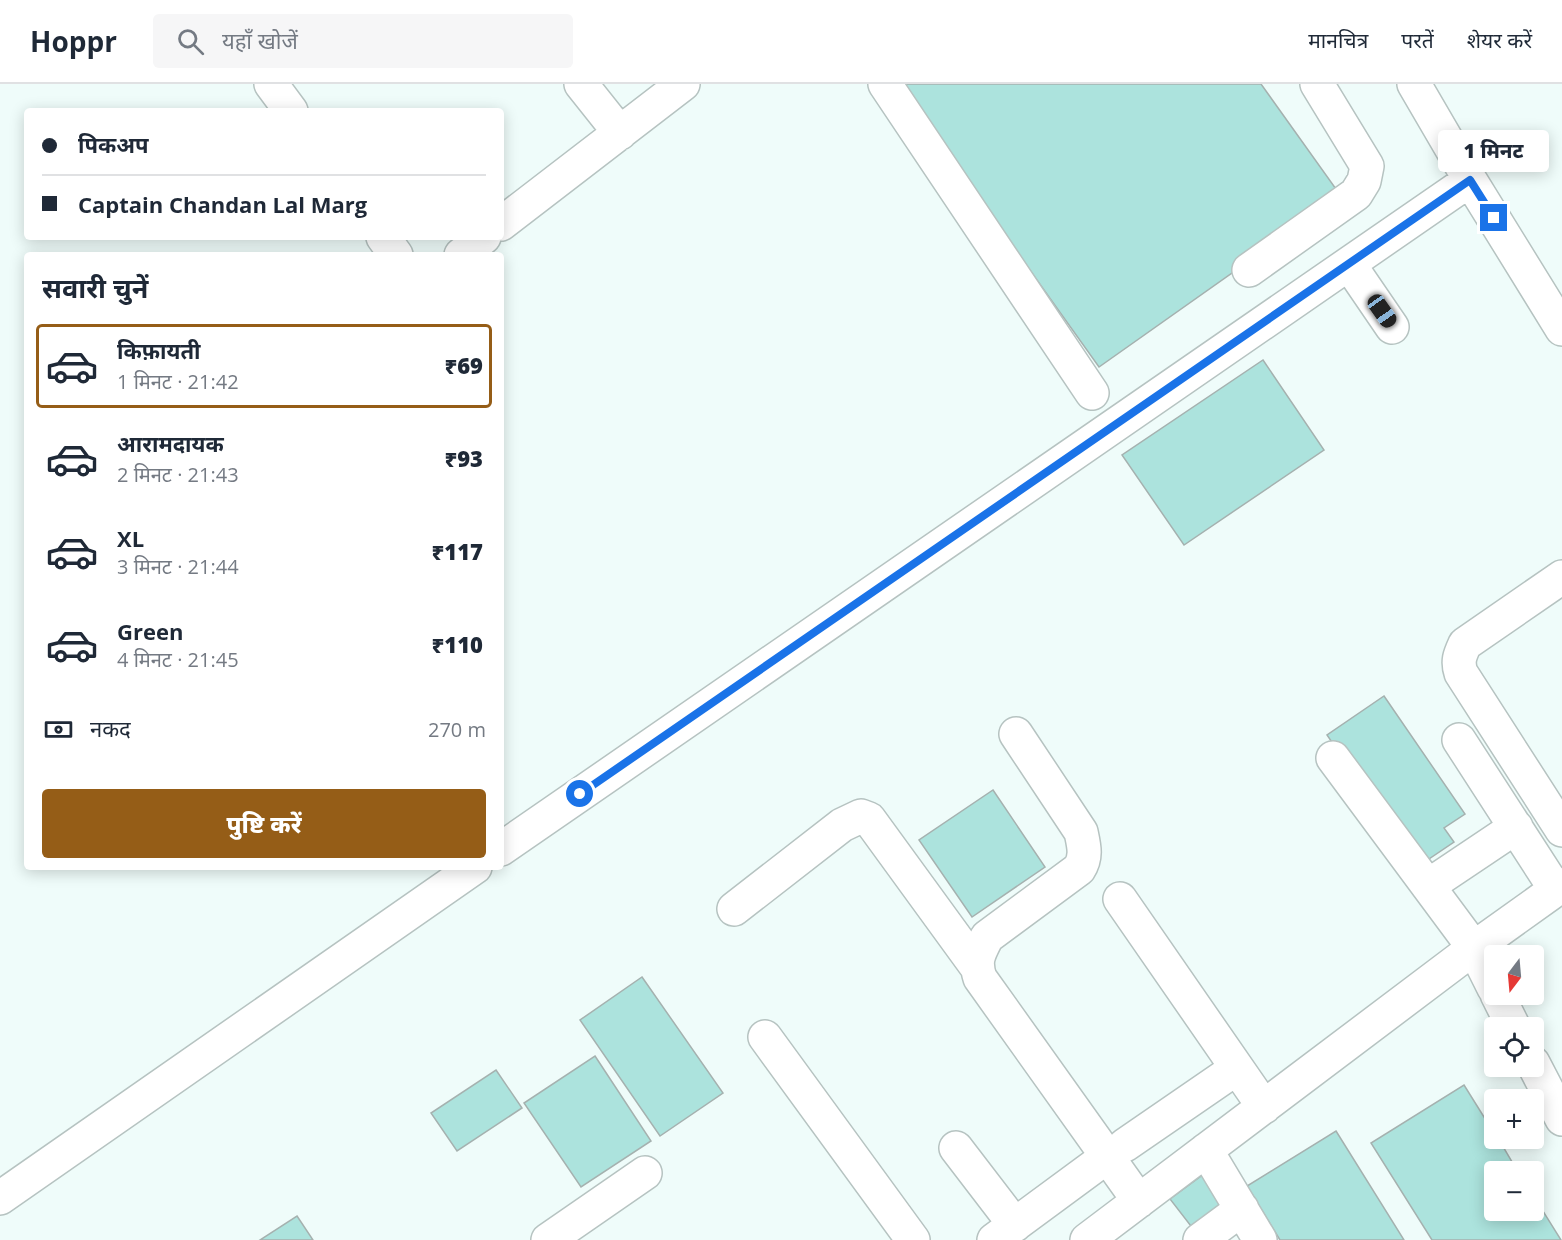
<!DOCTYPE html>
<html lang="hi">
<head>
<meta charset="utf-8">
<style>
	:root { --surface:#fff; --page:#f6f6f7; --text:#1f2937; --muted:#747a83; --line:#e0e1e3; --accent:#955d17 }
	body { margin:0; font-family:"Open Sans","Noto Sans Devanagari",sans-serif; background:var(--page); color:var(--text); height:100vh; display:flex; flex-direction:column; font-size:22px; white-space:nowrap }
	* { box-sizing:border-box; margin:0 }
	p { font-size:20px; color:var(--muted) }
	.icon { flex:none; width:33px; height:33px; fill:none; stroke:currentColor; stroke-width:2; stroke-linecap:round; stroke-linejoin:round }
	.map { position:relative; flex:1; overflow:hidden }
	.side { position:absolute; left:24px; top:168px; width:480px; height:618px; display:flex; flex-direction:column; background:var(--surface); border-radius:6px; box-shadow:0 3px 15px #0003 }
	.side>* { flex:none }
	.guide { position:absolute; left:24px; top:24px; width:480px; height:132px; border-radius:6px; box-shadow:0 3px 15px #0003; display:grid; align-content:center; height:132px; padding:0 18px; background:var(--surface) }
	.needle { width:39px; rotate:196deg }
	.fabs { position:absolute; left:1484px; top:861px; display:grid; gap:12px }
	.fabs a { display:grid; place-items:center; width:60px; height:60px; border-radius:6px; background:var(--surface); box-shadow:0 3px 15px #0003; font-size:30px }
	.end { position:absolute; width:27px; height:27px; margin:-14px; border:8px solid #1a73e8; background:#fff; box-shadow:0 0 0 3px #fff }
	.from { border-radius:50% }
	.bubble { position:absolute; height:42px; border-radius:6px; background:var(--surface); box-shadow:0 3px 15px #0003; font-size:20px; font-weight:800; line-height:42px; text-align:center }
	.car { position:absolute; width:18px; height:36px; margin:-18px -9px; border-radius:8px; box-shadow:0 0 4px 2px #0007; background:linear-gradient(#222 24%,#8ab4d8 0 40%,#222 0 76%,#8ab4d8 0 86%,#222 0) }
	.guide b { display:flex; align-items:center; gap:21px; height:57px; font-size:22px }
	.guide b+b { border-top:2px solid var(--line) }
	.guide i { width:15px; height:15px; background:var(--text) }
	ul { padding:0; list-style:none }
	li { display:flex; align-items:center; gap:18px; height:84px; margin:0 12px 9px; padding:0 6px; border:3px solid transparent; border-radius:6px }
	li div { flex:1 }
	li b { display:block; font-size:22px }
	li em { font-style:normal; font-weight:800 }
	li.active { border-color:var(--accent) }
	li>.icon { width:54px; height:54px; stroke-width:1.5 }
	h2 { padding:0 18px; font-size:27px; line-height:72px }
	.pay { display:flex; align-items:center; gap:15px; height:66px; padding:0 18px; font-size:22px }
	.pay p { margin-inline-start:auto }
	.action { display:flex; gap:12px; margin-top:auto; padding:12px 18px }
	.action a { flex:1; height:69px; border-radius:6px; background:var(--accent); color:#fff; font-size:24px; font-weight:800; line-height:69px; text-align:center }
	header { display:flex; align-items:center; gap:36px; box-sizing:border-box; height:84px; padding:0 30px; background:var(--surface); border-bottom:2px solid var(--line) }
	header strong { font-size:28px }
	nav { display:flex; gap:33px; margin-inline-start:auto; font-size:21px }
	.search { width:420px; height:54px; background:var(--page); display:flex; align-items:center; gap:15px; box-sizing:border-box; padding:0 21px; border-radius:6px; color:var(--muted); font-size:22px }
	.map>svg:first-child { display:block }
	.building { fill:#ace3dd; stroke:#a5b1af; stroke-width:1.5 }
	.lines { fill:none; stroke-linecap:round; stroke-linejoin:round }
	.minor-casing { stroke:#b6c3c1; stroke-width:36 }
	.minor { stroke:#fff; stroke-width:33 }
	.route { stroke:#1a73e8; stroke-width:8 }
</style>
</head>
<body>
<header>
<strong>Hoppr</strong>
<div class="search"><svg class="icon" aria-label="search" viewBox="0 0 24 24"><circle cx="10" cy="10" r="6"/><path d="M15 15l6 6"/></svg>यहाँ खोजें</div>
<nav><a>मानचित्र</a><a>परतें</a><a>शेयर करें</a></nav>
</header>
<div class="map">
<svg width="1562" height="1156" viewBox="0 0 1562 1156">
	<rect width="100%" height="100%" fill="#effcfa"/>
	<!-- building -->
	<path class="building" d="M897,0H1261L1341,112L1099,283Z
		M1263,276L1324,366L1184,461L1122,371Z
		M1384,612L1465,730L1444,744L1454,758L1417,783L1327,651Z
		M993,706L1045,783L972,833L919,756Z
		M642,893L723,1009L660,1052L580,936Z
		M595,972L651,1057L581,1103L524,1019Z
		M496,986L522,1024L457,1067L431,1029Z
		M1464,1001L1494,1049V1054H1498L1518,1088H1494V1126H1533V1111L1561,1156H1432L1371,1059Z
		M1336,1047L1404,1156H1280L1247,1102Z
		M1208,1087L1231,1119L1194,1146L1170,1115Z
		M297,1132L313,1156H260Z"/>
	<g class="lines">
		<!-- minor casing -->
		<g class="minor-casing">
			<path id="minor" d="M271,0L291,27
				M581,0L620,49
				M885,0L1092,309
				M1414,0L1470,96L1562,245
				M501,140L683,0
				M383,153L396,171
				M461,171L484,153
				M1349,180L1392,243
				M1249,186L1356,110L1364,97L1367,82L1317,0
				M1562,493L1465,560C1460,571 1457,577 1461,589L1562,746
				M1016,650L1081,748C1084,762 1087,773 1079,785L987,853C979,869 974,876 980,894L1139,1117
				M1459,656L1556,806
				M1333,674L1474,864L1494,904
				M501,765L1470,96
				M1428,802L1516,743
				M1120,815L1264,1023
				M734,825L842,741L861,732L869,735L976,882
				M1497,910L1514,944
				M765,953L913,1156
				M1533,979L1562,1035
				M1125,1061L1237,984
				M956,1064L1015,1141
				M1206,1066L1260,1156
				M0,1114L475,783
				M548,1156L645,1089
				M994,1156L1108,1072
				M1087,1156L1474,864L1562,801
				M1200,1156L1242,1125"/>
		</g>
		<!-- minor -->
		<use href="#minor" class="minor"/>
	</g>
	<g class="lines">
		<!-- route -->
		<path class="route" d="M580,710L1470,96L1494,134"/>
	</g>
</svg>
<div class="fabs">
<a><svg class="needle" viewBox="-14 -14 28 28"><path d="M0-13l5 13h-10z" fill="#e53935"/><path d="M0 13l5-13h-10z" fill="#747a83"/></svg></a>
<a><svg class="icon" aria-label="locate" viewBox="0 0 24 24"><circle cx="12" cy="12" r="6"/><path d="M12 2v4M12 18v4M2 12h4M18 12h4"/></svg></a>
<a>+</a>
<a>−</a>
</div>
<i class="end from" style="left:580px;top:710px"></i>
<i class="end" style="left:1494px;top:134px"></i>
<div class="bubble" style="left:1438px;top:46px;width:111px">1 मिनट</div>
<i class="car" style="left:1382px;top:227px;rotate:145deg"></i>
<div class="guide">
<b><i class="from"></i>पिकअप</b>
<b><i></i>Captain Chandan Lal Marg</b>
</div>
<section class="side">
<h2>सवारी चुनें</h2>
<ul>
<li class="active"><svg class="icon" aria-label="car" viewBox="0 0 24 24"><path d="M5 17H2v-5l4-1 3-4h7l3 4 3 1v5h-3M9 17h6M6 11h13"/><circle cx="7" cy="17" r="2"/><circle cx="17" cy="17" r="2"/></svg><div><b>किफ़ायती</b><p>1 मिनट · 21:42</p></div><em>₹69</em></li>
<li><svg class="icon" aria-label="car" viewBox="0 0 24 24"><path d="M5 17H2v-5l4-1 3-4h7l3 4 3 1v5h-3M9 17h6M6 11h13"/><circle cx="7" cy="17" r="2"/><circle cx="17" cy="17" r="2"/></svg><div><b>आरामदायक</b><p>2 मिनट · 21:43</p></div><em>₹93</em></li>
<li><svg class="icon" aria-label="car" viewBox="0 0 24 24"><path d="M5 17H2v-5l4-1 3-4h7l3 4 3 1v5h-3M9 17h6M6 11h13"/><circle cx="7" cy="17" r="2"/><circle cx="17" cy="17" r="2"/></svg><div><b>XL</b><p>3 मिनट · 21:44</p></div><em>₹117</em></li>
<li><svg class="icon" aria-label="car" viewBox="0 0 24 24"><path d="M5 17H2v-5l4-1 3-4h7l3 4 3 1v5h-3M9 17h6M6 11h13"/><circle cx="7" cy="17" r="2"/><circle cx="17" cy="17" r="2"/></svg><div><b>Green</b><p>4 मिनट · 21:45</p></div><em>₹110</em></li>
</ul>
<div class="pay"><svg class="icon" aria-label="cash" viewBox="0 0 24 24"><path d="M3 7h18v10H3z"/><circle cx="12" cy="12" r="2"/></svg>नकद<p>270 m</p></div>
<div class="action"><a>पुष्टि करें</a></div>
</section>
</div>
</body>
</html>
